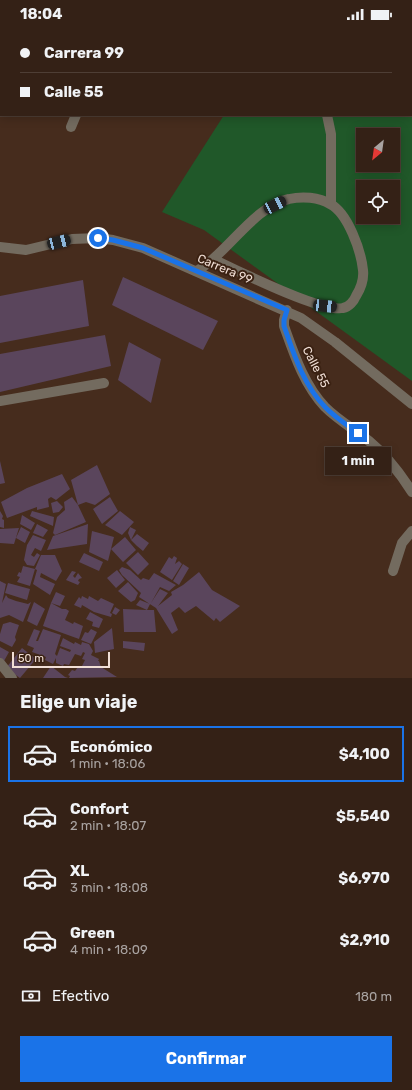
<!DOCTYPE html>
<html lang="es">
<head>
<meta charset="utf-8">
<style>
	:root { --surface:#342116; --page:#3c291f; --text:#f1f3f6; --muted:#a9a3a1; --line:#4e3e35; --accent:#1a73e8 }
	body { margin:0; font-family:Rubik,sans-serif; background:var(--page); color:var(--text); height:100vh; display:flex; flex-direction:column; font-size:15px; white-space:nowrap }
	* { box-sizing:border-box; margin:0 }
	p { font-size:13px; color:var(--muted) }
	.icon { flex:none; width:22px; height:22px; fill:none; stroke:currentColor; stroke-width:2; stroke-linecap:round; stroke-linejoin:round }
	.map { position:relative; height:650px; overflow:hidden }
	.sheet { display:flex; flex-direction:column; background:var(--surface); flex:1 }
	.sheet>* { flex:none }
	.guide { position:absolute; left:0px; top:0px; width:412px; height:88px; box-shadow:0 2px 10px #0003,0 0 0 1px var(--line); display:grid; align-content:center; height:88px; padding:0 20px; background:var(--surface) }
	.needle { width:26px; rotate:209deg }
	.controls { position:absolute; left:356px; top:100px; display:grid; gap:8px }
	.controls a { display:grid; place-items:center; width:44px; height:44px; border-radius:0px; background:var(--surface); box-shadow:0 2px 10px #0003,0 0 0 1px var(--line); font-size:20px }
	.scale { position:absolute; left:12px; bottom:10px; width:98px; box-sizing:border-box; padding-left:4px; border:2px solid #f1dfd6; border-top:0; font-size:11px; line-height:14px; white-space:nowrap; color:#f1dfd6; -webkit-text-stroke:3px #3b2213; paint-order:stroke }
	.end { position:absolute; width:18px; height:18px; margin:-9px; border:5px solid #1a73e8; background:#fff; box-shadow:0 0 0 2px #fff }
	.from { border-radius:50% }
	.bubble { position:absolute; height:28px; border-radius:0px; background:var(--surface); box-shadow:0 2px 10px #0003,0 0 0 1px var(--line); font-size:13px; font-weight:700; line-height:28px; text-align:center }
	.car { position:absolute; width:12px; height:24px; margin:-12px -6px; border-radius:5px; box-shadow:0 0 3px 1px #0007; background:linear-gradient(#222 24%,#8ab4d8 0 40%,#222 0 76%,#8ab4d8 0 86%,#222 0) }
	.guide b { display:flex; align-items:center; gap:14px; height:38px; font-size:15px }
	.guide b+b { border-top:1px solid var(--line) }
	.guide i { width:10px; height:10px; background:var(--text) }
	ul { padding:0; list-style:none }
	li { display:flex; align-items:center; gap:12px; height:56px; margin:0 8px 6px; padding:0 12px; border:2px solid transparent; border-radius:0px }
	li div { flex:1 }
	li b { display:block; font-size:15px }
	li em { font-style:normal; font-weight:700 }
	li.on { border-color:var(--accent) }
	li>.icon { width:36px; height:36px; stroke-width:1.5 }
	h2 { padding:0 20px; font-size:18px; line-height:48px }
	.pay { display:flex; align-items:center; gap:10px; height:44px; padding:0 20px; font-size:15px }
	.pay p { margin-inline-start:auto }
	.cta { display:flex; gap:8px; margin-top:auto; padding:8px 20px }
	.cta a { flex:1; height:46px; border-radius:0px; background:var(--accent); color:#fff; font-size:16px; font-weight:700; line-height:46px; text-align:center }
	.status { display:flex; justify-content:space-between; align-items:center; height:28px; padding:0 20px; background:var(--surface); direction:ltr }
	.status svg { height:11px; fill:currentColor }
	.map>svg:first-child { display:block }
	.green { fill:#205829; fill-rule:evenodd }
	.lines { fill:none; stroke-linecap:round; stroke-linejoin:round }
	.stream { stroke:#022836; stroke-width:4 }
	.building { fill:#5a455c }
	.minor { stroke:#736b5f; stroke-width:10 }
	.route { stroke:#1a73e8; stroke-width:5 }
	.labels { text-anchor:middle; stroke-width:4; stroke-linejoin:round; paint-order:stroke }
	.street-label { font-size:12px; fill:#f1dfd6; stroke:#3b2213 }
</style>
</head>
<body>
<div class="status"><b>18:04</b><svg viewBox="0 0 49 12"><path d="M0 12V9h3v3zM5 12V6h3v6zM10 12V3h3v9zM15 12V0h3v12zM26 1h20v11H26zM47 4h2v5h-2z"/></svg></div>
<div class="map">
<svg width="412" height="650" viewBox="0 0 412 650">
	<rect width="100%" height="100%" fill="#462c1d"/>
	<!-- green -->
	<path class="green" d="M279,0H412V353L204,202L162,184L224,87H411V1ZM363,107H393V137H363ZM363,159H393V189H363Z"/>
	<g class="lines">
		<!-- stream -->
		<path class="stream" d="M411,0L412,2
			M411,52L412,51"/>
	</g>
	<!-- building -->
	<path class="building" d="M123,249L218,293L203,322L112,277Z
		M83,252L89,298L0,315V268Z
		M105,307L111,338L0,364V326Z
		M129,314L161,331L151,375L118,352Z
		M0,433L5,455L0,456Z
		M97,437L110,466L95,477L86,474L78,477L86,494L55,507L53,505L57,489L65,482L64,474L72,469L78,477L71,452Z
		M62,446L70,461L56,472L51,469L48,471L49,479L37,482V479L7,490L1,474L27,460Z
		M110,469L118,483L102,496L93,481Z
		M57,473L63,479L59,484L53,485L51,475Z
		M0,483L3,488L2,491L4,492V500L0,499Z
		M32,483L54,489L53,498L30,488Z
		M120,483L134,494L122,507L105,497Z
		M22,487L35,495L31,502L20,496Z
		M37,496L48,502L43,509L33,505Z
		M88,496L87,516L47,522L53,508Z
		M21,499L30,504L25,515L16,510Z
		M130,499L136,502L131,512L137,506L149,515L143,523L137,518L131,512L128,505Z
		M19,500L14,516L0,515V501Z
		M92,503L114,509L108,533L89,524Z
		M33,507L46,512L41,523L35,520L31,527L34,529L37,525L40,527L34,538L27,537L24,532L27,517Z
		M125,509L136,522L123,534L111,521Z
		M138,524L149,536L138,547L126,535Z
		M84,525L103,534L99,543L79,534Z
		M41,527H55L62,543L56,553L41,545L40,549L55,556L50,567L33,556L37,542L35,541L30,558L17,554L20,549L17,548L19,544L21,545L23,538L35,541Z
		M174,528L177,530L175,536L179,533L182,536L172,552L160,544L169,529L172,531Z
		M183,536L189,540L179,557L173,553Z
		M122,539L130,542L141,552L143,550L149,552L154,545L176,557L169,563L160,559L151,575L160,561L168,565L158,578L172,567L171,564L183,557L199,544L212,562L240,578L220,594L216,590L214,593L196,578L185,585L179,579L171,585L178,602L172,606L156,580L139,569L141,565L122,547L119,542Z
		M117,542L125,552L116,560L107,550Z
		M72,543L76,544L73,548L75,550L78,545L82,550L79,551L78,553L80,554L78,557L66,552Z
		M0,553L6,556L2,575L6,567L8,570L16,573L28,576L31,574L23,594L9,587L0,590Z
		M128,554L138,565L135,572L131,574L118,563Z
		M8,555L30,561L27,572L5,565Z
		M56,564L65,568L60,578L51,575Z
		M82,568L88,571L89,568L98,573L101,570L114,576L110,585L112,586L111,589L94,584L82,577L81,580L74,577L79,569L81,571Z
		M140,572L150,576L147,582H154L156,604H124L123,581L147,582L136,577Z
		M34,574L45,581L37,598L27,593Z
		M51,575L62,581H66L69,583L65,592L73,596L74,594L83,598L79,611L43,598Z
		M115,579L120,582L116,587L112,585Z
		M90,584L103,591L99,600L92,598L93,594L86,591Z
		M10,594L19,597L15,609L16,612L12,619L0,613V606L3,596Z
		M112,600L114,621L95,625L94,614Z
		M34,601L40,603L36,613H38L43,601L61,607L55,626L57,628L60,620L70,624L71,622L60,618L63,610L74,616L75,614L81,617L82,614L89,616L93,623L91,627L99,631L98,633H99L101,639L117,649L69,650L70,648L68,647L72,642L75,643L78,639L81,640L85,632L82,631L85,625L83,624L81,628L75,626L69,637L64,636L63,638L56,635V630L53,636L45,632L46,629L32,624L36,616L34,620L27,617Z
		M91,601L97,604L91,616L81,612L85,604L88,605Z
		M123,613L145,615L144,623L123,620Z
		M0,619L9,624L4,633L0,630Z
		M22,620L36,631L20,650L6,640Z
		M51,638L65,649L68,650H43Z"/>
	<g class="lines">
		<!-- minor -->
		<path class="minor" d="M54,0L55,1
			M102,0L103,1
			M358,1V0
			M327,87L331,106V176
			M71,99L76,87
			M0,219L26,222L72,211L98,210L113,212L143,220L301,290L335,314L412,376
			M197,243C203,239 209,235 214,230C235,212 261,176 289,171C302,168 319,169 330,176C348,185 361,223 363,242C364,251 361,260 356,268C354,273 349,279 343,280C322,285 236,242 213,231
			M287,282L284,292V298C294,326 304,357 325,379C338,392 354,401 369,413C386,427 400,445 412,464
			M0,373L104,355
			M393,543L402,515L412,503
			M0,635L12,650"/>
	</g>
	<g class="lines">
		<!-- route -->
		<path class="route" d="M98,210L113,212L143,220L287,282L284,292V298C294,327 304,358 326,380C336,390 347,397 358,405"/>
	</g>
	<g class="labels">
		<!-- street labels -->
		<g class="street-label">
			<text transform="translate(225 241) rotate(23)" y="4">Carrera 99</text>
			<text transform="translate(316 339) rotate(63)" y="4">Calle 55</text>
		</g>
	</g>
</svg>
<div class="controls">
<a><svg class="needle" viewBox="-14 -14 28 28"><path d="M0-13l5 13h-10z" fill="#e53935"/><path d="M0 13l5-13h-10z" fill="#a9a3a1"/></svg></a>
<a><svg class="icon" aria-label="locate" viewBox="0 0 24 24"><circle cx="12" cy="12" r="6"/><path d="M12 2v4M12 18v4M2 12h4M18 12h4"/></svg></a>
</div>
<div class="scale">50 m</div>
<i class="end from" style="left:98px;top:210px"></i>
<i class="end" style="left:358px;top:405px"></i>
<div class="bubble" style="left:325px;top:419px;width:66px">1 min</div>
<i class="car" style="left:275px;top:177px;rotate:64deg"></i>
<i class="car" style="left:59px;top:214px;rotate:76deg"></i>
<i class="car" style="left:325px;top:278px;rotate:96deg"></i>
<div class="guide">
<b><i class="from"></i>Carrera 99</b>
<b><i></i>Calle 55</b>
</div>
</div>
<section class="sheet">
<h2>Elige un viaje</h2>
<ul>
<li class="on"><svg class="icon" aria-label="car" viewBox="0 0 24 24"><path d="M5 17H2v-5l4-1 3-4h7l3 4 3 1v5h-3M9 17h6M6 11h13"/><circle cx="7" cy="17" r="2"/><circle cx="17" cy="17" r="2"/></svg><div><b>Económico</b><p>1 min · 18:06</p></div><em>$4,100</em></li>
<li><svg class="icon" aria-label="car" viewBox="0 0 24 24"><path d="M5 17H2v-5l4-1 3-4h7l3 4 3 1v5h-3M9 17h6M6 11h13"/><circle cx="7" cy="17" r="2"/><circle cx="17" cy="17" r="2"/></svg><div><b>Confort</b><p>2 min · 18:07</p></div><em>$5,540</em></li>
<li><svg class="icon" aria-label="car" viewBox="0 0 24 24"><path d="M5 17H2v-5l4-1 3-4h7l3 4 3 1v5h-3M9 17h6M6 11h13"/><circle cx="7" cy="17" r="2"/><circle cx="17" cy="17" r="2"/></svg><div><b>XL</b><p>3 min · 18:08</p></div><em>$6,970</em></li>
<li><svg class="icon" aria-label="car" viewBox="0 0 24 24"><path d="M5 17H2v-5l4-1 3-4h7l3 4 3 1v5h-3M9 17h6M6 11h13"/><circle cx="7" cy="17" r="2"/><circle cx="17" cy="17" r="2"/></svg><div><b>Green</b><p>4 min · 18:09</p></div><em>$2,910</em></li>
</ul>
<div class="pay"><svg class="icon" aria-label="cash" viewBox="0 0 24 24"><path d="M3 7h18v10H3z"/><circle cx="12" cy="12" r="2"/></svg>Efectivo<p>180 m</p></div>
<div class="cta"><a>Confirmar</a></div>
</section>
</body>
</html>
